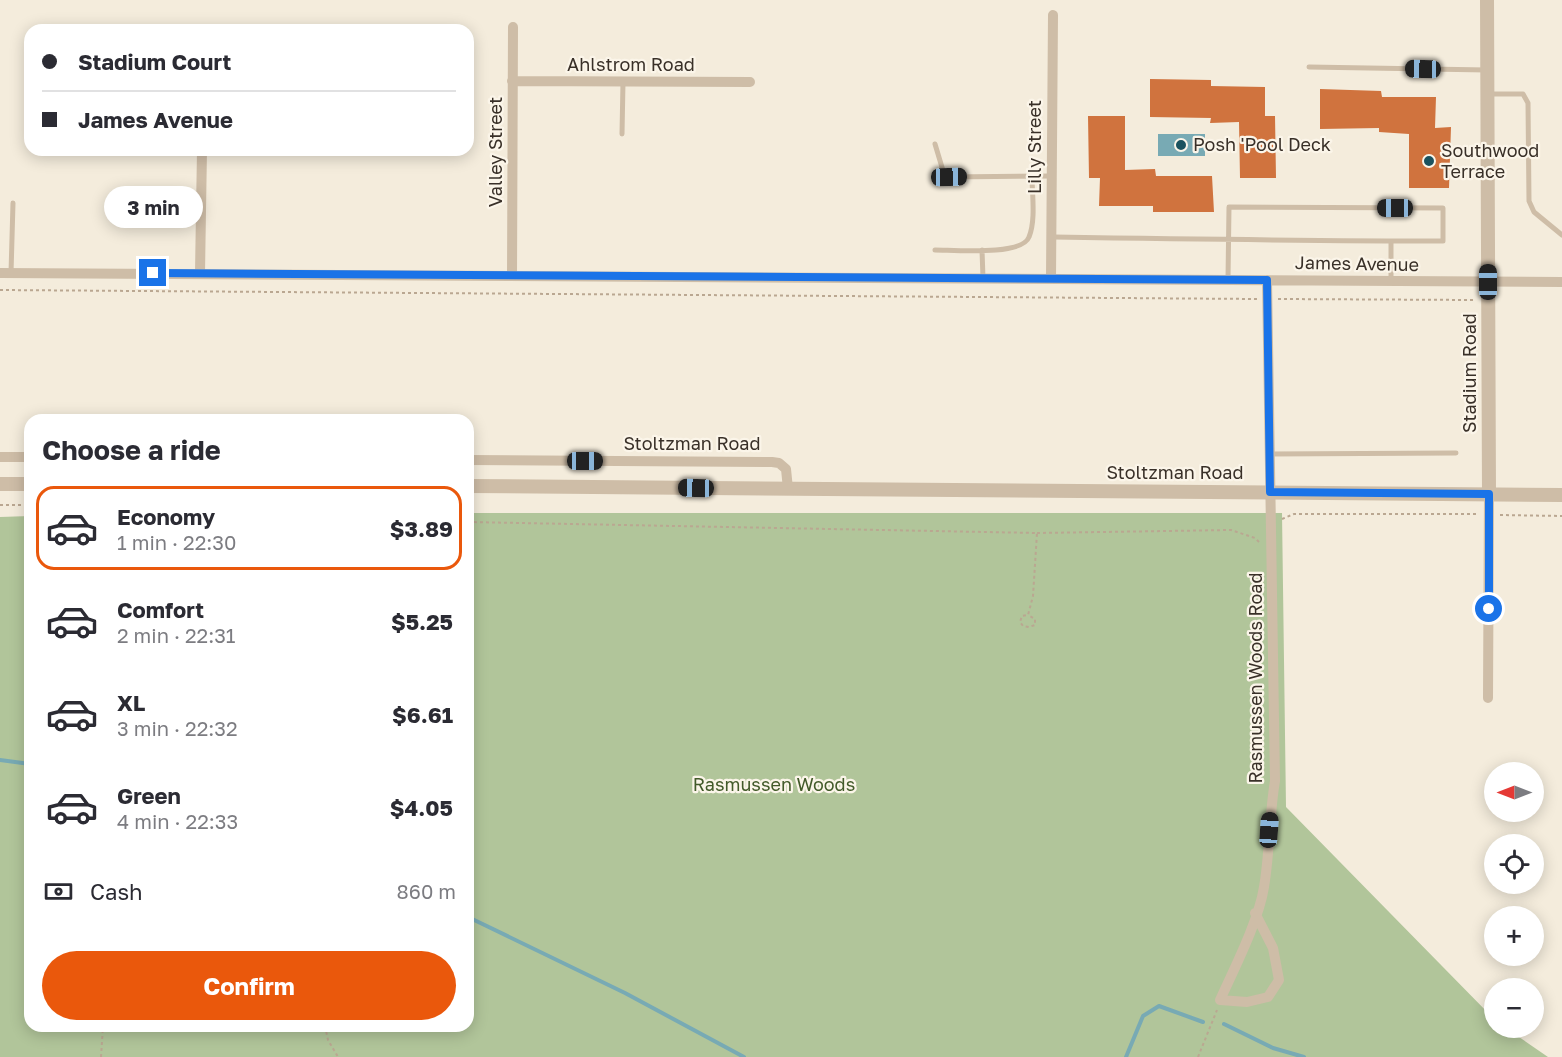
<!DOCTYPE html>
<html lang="en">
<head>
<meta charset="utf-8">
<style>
	:root { --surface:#fff; --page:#f2f2f3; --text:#2b2b33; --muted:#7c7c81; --line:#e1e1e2; --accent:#ea580c }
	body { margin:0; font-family:"Golos Text",sans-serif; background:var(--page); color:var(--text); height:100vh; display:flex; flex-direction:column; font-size:22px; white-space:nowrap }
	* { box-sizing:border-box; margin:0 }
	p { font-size:20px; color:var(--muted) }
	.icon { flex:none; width:33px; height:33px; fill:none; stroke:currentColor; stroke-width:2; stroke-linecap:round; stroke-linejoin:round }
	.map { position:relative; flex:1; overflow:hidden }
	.panel { position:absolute; left:24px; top:414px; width:450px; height:618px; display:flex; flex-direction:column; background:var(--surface); border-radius:18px; box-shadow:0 3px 15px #0003 }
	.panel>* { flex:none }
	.guide { position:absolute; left:24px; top:24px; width:450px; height:132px; border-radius:18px; box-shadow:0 3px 15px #0003; display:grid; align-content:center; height:132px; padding:0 18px; background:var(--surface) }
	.needle { width:39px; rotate:270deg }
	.fabs { position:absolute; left:1484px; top:762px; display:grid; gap:12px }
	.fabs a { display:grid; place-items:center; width:60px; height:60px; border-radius:50%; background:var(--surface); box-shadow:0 3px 15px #0003; font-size:30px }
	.end { position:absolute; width:27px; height:27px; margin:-14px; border:8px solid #1a73e8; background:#fff; box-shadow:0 0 0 3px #fff }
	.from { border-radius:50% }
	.bubble { position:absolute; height:42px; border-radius:21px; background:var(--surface); box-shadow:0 3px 15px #0003; font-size:20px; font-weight:700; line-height:42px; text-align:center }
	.car { position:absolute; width:18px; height:36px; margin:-18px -9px; border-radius:8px; box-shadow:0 0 4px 2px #0007; background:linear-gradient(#222 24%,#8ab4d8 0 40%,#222 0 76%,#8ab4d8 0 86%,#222 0) }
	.guide b { display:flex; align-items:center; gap:21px; height:57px; font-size:22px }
	.guide b+b { border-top:2px solid var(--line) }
	.guide i { width:15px; height:15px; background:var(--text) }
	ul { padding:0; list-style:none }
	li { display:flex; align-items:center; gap:18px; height:84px; margin:0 12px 9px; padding:0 6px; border:3px solid transparent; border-radius:18px }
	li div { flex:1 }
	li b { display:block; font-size:22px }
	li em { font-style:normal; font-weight:700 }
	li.on { border-color:var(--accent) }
	li>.icon { width:54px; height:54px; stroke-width:1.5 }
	h2 { padding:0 18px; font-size:27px; line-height:72px }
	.pay { display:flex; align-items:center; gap:15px; height:66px; padding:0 18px; font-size:22px }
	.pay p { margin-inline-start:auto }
	.primary-button { display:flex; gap:12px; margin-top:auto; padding:12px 18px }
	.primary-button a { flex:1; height:69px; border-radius:36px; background:var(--accent); color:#fff; font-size:24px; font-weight:700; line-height:69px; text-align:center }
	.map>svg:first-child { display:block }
	.green { fill:#b1c59a }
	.water { fill:#78aab4 }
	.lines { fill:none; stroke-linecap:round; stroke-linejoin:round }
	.stream { stroke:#78aab4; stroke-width:4 }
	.building { fill:#d0733e }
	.path { stroke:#baa791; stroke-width:2; stroke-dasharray:3 3; stroke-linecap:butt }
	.service { stroke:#cebda7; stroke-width:5 }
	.minor { stroke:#cebda7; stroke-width:10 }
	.tertiary { stroke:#cebda7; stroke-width:14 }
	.route { stroke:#1a73e8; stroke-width:8 }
	.poi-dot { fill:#1a525f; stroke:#fbf5e9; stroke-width:2 }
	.labels { text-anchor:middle; stroke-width:4.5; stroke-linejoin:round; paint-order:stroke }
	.street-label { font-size:18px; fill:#393028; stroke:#fbf5e9 }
	.poi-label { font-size:18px; fill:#393028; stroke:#fbf5e9; text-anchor:start }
	.park-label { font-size:18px; fill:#425a29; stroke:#fbf5e9 }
</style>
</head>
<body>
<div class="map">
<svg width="1562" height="1057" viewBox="0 0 1562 1057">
	<rect width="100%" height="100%" fill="#f4ecdc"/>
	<!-- green -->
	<path class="green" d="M468,513H1282L1286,807L1494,1019V1028H1506L1548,1057H0V517L30,516V1026H468Z"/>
	<!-- water -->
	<path class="water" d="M1158,134H1205V156H1158Z"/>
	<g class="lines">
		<!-- stream -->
		<path class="stream" d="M0,760L30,764
			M468,917L625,993L744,1057
			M1224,1024L1273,1048L1304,1057
			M1126,1057L1143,1016L1159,1006L1203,1022"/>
	</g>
	<!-- building -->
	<path class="building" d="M1150,79L1211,80V86L1265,87V116H1275L1276,178H1240L1239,122L1210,123L1211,118L1150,117Z
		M1320,89L1381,91L1382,97H1436L1435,128L1451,127L1449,188H1409V134L1379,132V128L1320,129Z
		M1088,116H1125V170L1155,169L1156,176H1212L1214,212H1153V206H1099L1100,178H1089Z"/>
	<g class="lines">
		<!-- path -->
		<path class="path" d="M0,290L1257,299
			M1278,299L1476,300
			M0,505H30
			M1500,515L1562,516
			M1282,519L1294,514H1477
			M468,522L1037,533L1033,596L1028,615L1022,616L1020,622L1023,626L1029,627L1035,625V619L1028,615
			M1037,533L1231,530L1255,538L1259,542
			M325,1026L328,1040L338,1057
			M101,1057L103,1026
			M1198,1057L1217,1010"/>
		<!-- service -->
		<path class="service" d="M1309,67L1487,70
			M1489,94H1523L1528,103L1529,201L1534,212L1562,235
			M622,134L623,82
			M935,144L944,174L949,177L1052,176
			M1051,237C1182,239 1312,241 1443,241V208L1229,207L1228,279
			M1391,241V281
			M935,250C954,250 1022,256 1029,237C1036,220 1032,194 1032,176
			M982,250L983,278
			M11,273L13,203
			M1269,454L1456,453"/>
		<!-- minor -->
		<path class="minor" d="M512,81L750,82
			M0,273L1562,282
			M200,273L202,150
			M512,276L513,27
			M1051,278L1053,15
			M0,457H30
			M468,460L772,462L779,463L786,469L788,489
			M1488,698L1489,494
			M1255,913L1273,948L1279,980L1268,997L1247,1002L1220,1000C1234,969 1259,920 1264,887C1270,852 1269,816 1275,781L1267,280"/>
		<!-- tertiary -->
		<path class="tertiary" d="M1487,0L1489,494
			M0,484H30
			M468,486L1562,495"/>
	</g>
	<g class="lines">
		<!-- route -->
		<path class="route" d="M153,273L1267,280L1270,492L1489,494V609"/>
	</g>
	<!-- markers -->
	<g class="poi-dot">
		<circle cx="1181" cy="145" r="6"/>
		<circle cx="1429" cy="161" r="6"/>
	</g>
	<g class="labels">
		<!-- street labels -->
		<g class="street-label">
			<text x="631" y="71">Ahlstrom Road</text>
			<text transform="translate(1035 147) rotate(-90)" y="6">Lilly Street</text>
			<text transform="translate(496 152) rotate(-90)" y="6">Valley Street</text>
			<text transform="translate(1357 264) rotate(1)" y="6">James Avenue</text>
			<text transform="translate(1470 373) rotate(-90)" y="6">Stadium Road</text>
			<text x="692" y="450">Stoltzman Road</text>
			<text x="1175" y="479">Stoltzman Road</text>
			<text transform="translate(1256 678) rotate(-90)" y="6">Rasmussen Woods Road</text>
		</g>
		<!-- poi labels -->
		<g class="poi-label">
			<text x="1193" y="151">Posh 'Pool Deck</text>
			<text x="1441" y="157">Southwood<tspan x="1441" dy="21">Terrace</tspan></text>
		</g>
		<!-- park labels -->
		<g class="park-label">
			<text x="774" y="791">Rasmussen Woods</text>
		</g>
	</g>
</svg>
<div class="fabs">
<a><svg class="needle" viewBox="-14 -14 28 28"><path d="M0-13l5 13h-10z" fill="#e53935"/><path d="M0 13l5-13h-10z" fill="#7c7c81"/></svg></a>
<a><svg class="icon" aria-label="locate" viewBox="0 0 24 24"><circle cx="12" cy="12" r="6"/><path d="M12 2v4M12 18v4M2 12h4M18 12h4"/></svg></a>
<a>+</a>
<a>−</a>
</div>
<i class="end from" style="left:1489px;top:609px"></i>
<i class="end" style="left:153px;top:273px"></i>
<div class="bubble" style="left:104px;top:186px;width:99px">3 min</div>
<i class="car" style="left:1423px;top:69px;rotate:271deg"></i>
<i class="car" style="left:949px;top:177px;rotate:89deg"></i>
<i class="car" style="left:1395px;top:208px;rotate:270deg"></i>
<i class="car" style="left:1488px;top:282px;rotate:0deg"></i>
<i class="car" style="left:585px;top:461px;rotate:90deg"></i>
<i class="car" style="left:696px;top:488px;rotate:271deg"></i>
<i class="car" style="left:1269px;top:830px;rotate:4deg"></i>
<div class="guide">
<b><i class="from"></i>Stadium Court</b>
<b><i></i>James Avenue</b>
</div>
<section class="panel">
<h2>Choose a ride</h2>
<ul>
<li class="on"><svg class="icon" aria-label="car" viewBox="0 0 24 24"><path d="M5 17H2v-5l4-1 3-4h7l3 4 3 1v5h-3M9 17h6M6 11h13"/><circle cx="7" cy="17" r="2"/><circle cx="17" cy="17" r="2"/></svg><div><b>Economy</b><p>1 min · 22:30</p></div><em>$3.89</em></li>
<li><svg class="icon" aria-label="car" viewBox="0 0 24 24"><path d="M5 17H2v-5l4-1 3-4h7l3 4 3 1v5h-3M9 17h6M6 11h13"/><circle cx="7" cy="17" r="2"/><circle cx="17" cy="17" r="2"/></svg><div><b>Comfort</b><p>2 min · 22:31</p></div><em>$5.25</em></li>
<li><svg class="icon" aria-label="car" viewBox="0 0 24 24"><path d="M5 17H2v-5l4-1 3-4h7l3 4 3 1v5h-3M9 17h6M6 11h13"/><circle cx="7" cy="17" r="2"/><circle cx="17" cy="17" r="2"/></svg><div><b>XL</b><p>3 min · 22:32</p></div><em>$6.61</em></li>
<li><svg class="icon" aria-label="car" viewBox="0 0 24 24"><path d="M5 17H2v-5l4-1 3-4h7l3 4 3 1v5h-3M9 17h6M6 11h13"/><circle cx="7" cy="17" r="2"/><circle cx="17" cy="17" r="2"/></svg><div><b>Green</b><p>4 min · 22:33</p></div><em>$4.05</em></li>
</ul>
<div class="pay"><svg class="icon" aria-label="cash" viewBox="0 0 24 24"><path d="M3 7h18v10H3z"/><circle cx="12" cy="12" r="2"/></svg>Cash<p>860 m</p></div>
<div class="primary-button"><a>Confirm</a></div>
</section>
</div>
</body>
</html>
